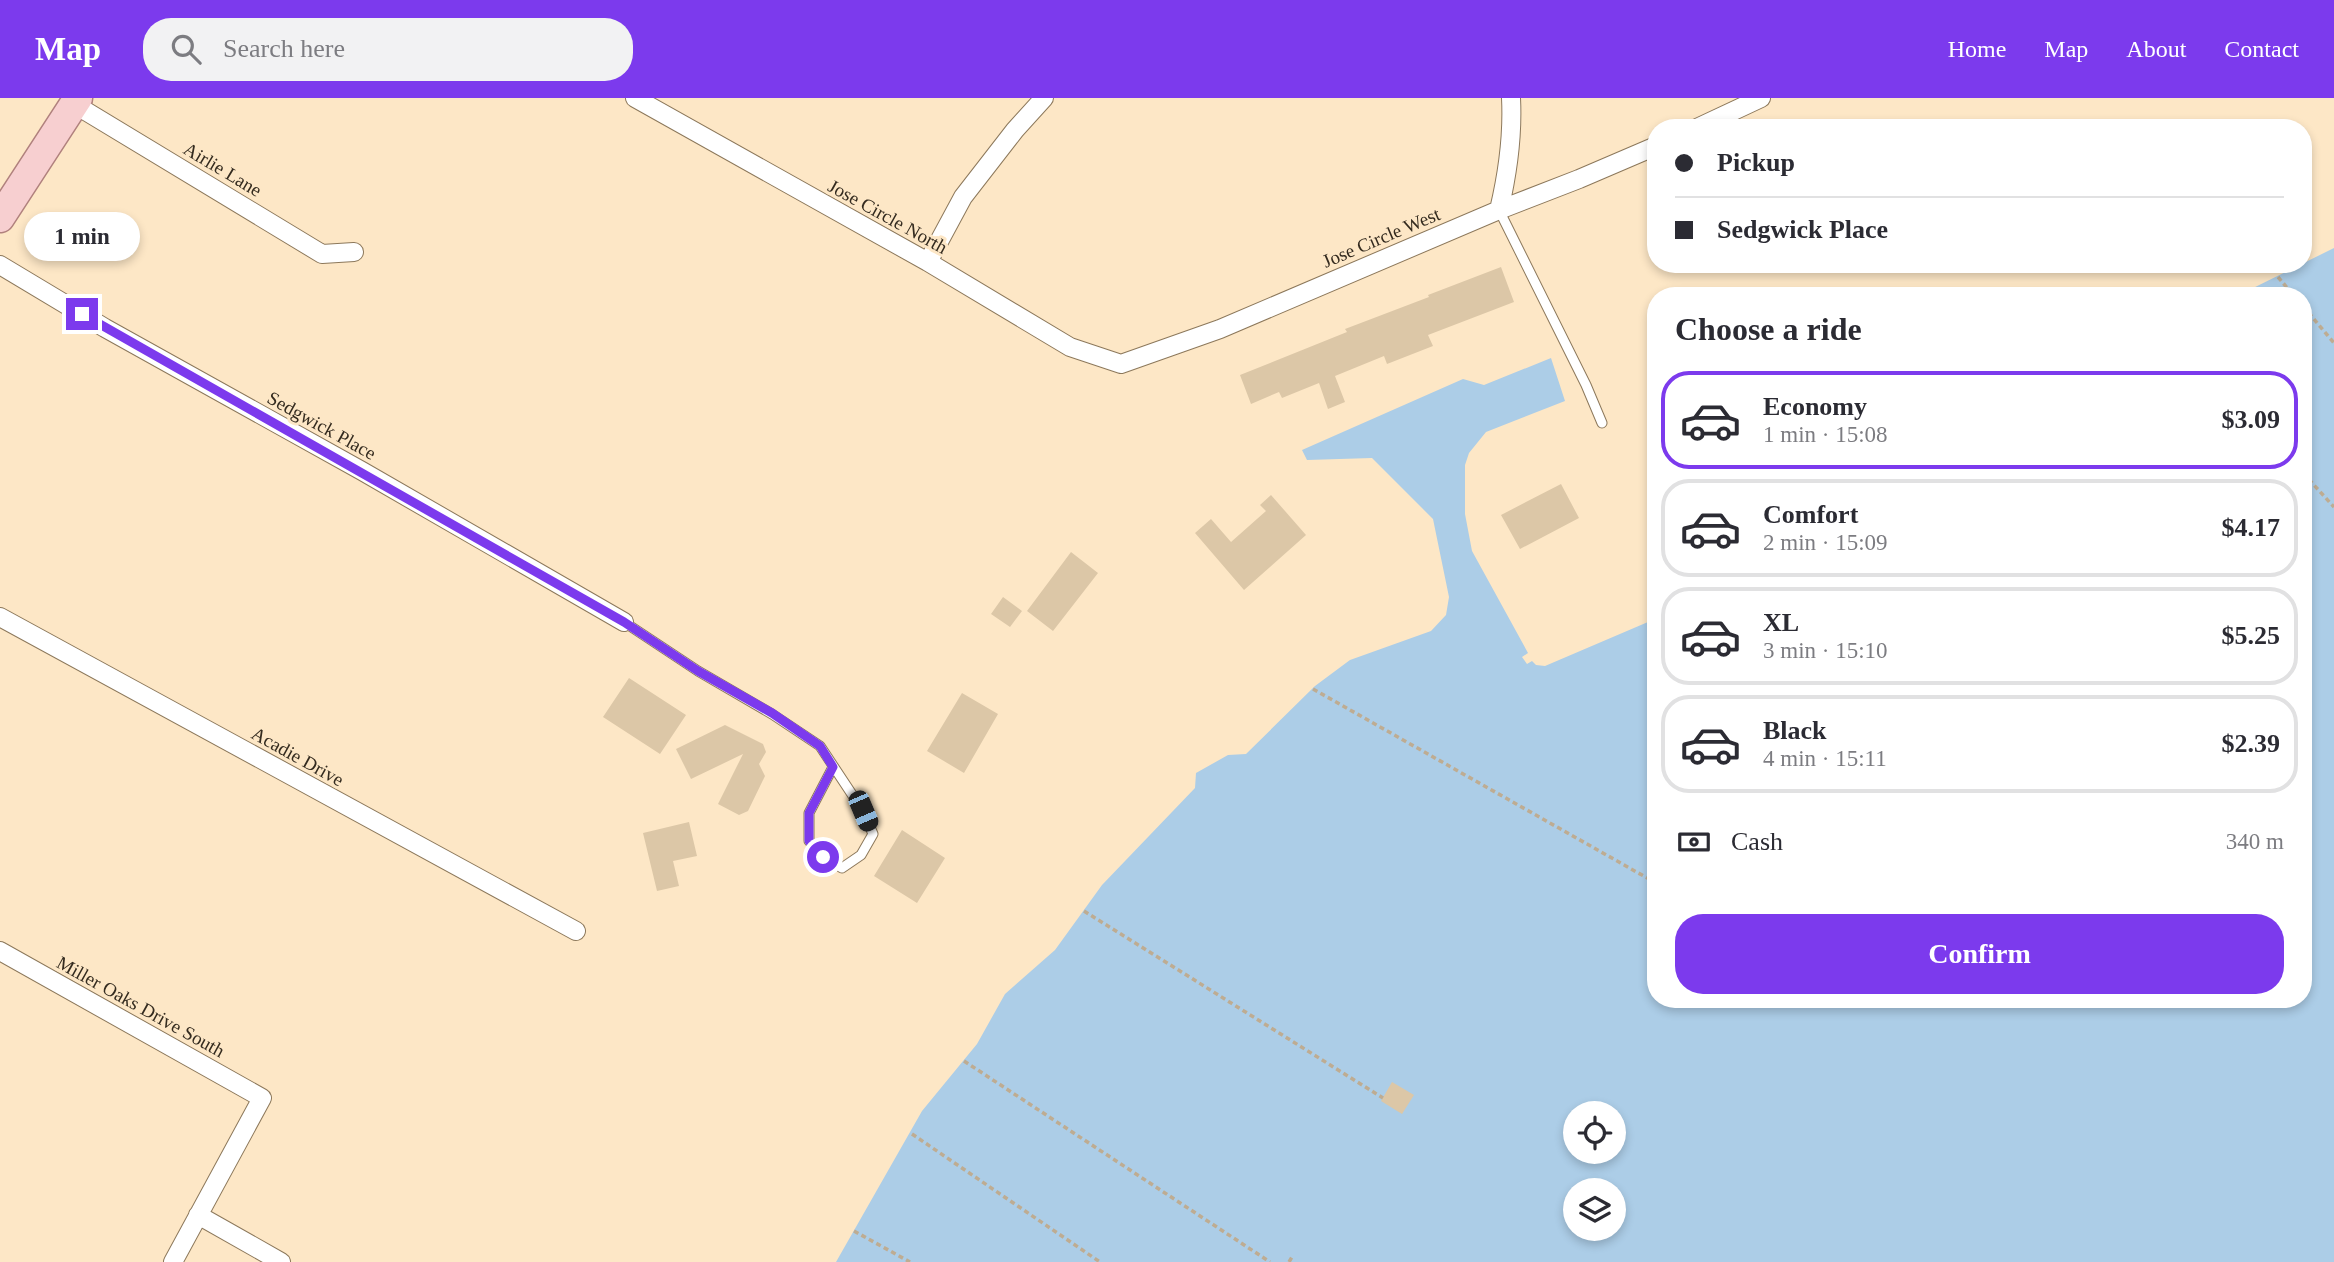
<!DOCTYPE html>
<html lang="en">
<head>
<meta charset="utf-8">
<style>
	:root { --surface:#fff; --page:#f2f2f3; --text:#2b2b33; --muted:#7c7c81; --line:#e1e1e2; --accent:#7c3aed }
	body { margin:0; font-family:Georgia,serif; background:var(--page); color:var(--text); height:100vh; display:flex; flex-direction:column; font-size:26px; white-space:nowrap }
	* { box-sizing:border-box; margin:0 }
	p { font-size:23px; color:var(--muted) }
	.icon { flex:none; width:38px; height:38px; fill:none; stroke:currentColor; stroke-width:2; stroke-linecap:round; stroke-linejoin:round }
	.map { position:relative; flex:1; overflow:hidden }
	.side { position:absolute; left:1647px; top:189px; width:665px; height:721px; display:flex; flex-direction:column; background:var(--surface); border-radius:28px; box-shadow:0 4px 10px #0003 }
	.side>* { flex:none }
	.guide { position:absolute; left:1647px; top:21px; width:665px; height:154px; border-radius:28px; box-shadow:0 4px 10px #0003; display:grid; align-content:center; height:154px; padding:0 28px; background:var(--surface) }
	.buttons { position:absolute; left:1563px; top:1003px; display:grid; gap:14px }
	.buttons a { display:grid; place-items:center; width:63px; height:63px; border-radius:50%; background:var(--surface); box-shadow:0 4px 10px #0003; font-size:35px }
	.end { position:absolute; width:32px; height:32px; margin:-16px; border:9px solid #7c3aed; background:#fff; box-shadow:0 0 0 4px #fff }
	.from { border-radius:50% }
	.bubble { position:absolute; height:49px; border-radius:24px; background:var(--surface); box-shadow:0 4px 10px #0003; font-size:23px; font-weight:800; line-height:49px; text-align:center }
	.car { position:absolute; width:21px; height:42px; margin:-21px -10px; border-radius:9px; box-shadow:0 0 5px 2px #0007; background:linear-gradient(#222 24%,#8ab4d8 0 40%,#222 0 76%,#8ab4d8 0 86%,#222 0) }
	.guide b { display:flex; align-items:center; gap:24px; height:66px; font-size:26px }
	.guide b+b { border-top:2px solid var(--line) }
	.guide i { width:18px; height:18px; background:var(--text) }
	ul { padding:0; list-style:none }
	li { display:flex; align-items:center; gap:21px; height:98px; margin:0 14px 10px; padding:0 14px; border:4px solid var(--line); border-radius:28px }
	li div { flex:1 }
	li b { display:block; font-size:26px }
	li em { font-style:normal; font-weight:800 }
	li.selected { border-color:var(--accent) }
	li>.icon { width:63px; height:63px; stroke-width:1.5 }
	h2 { padding:0 28px; font-size:32px; line-height:84px }
	.pay { display:flex; align-items:center; gap:18px; height:77px; padding:0 28px; font-size:26px }
	.pay p { margin-inline-start:auto }
	.cta { display:flex; gap:14px; margin-top:auto; padding:14px 28px }
	.cta a { flex:1; height:80px; border-radius:28px; background:var(--accent); color:#fff; font-size:28px; font-weight:800; line-height:80px; text-align:center }
	header { display:flex; align-items:center; gap:42px; box-sizing:border-box; height:98px; padding:0 35px; background:var(--accent); color:#fff }
	header strong { font-size:33px }
	nav { display:flex; gap:38px; margin-inline-start:auto; font-size:24px }
	.search { width:490px; height:63px; background:var(--page); display:flex; align-items:center; gap:18px; box-sizing:border-box; padding:0 24px; border-radius:28px; color:var(--muted); font-size:26px }
	.map>svg:first-child { display:block }
	.water { fill:#accde7; fill-rule:evenodd }
	.building { fill:#dcc7a7 }
	.lines { fill:none; stroke-linecap:round; stroke-linejoin:round }
	.service-casing { stroke:#8c785b; stroke-width:11 }
	.minor-casing { stroke:#8c785b; stroke-width:20 }
	.primary-casing { stroke:#b0817d; stroke-width:31 }
	.path { stroke:#beac92; stroke-width:3.5; stroke-dasharray:5 3.5; stroke-linecap:butt }
	.service { stroke:#fff; stroke-width:9 }
	.minor { stroke:#fff; stroke-width:18 }
	.primary { stroke:#f7cfd0; stroke-width:28 }
	.route { stroke:#7c3aed; stroke-width:9 }
	.labels { text-anchor:middle; stroke-width:6; stroke-linejoin:round; paint-order:stroke }
	.street-label { font-size:19px; fill:#342b1f; stroke:#fde7c6 }
</style>
</head>
<body>
<header>
<strong>Map</strong>
<div class="search"><svg class="icon" aria-label="search" viewBox="0 0 24 24"><circle cx="10" cy="10" r="6"/><path d="M15 15l6 6"/></svg>Search here</div>
<nav><a>Home</a><a>Map</a><a>About</a><a>Contact</a></nav>
</header>
<div class="map">
<svg width="2334" height="1164" viewBox="0 0 2334 1164">
	<rect width="100%" height="100%" fill="#fde7c6"/>
	<!-- water -->
	<path class="water" d="M2334,150V1164H836L922,1013L977,946L1005,896L1055,852L1102,787L1195,690L1196,675L1228,657L1246,656L1315,588L1350,562L1431,533L1446,517L1449,499L1433,421L1372,360L1307,362L1302,352L1463,281L1484,287L1551,260L1565,303L1486,334L1469,355L1465,367V416L1472,453L1528,555L1522,559L1527,566L1532,563L1536,567L1545,568L1655,521L1656,901H2303V198H2237ZM1575,1015H1614V1054H1575ZM1575,1092H1614V1130H1575Z"/>
	<!-- building -->
	<path class="building" d="M1501,169L1514,204L1428,237L1433,248L1387,266L1384,258L1335,278L1345,304L1328,311L1319,285L1282,300L1279,294L1251,306L1240,277L1347,234L1345,231L1429,199L1428,197Z
		M1561,386L1579,420L1520,451L1501,417Z
		M1271,397L1306,437L1244,492L1195,435L1211,421L1231,444L1266,413L1260,407Z
		M1071,454L1098,475L1053,533L1027,513Z
		M1003,499L1022,513L1010,529L991,516Z
		M629,580L686,617L660,656L603,619Z
		M962,595L998,616L964,675L927,653Z
		M725,627L763,646L766,654L759,666L765,678L748,713L739,717L718,706L743,656L691,681L676,651Z
		M689,724L697,758L673,763L679,788L657,793L643,735Z
		M902,732L945,760L917,805L874,778Z
		M1392,984L1414,997L1402,1016L1381,1003Z"/>
	<g class="lines">
		<!-- service casing -->
		<g class="service-casing">
			<path id="service" d="M1499,112L1586,287L1602,325
				M624,524L698,573L772,616L820,648L863,713L873,736L861,757L842,770L823,759L809,743V715L833,669"/>
		</g>
		<!-- minor casing -->
		<g class="minor-casing">
			<path id="minor" d="M635,0L928,164L1070,249L1121,266L1220,231L1499,112L1579,81L1656,48
				M74,6L322,156L354,154
				M1697,30L1761,0
				M1499,112C1508,74 1513,39 1511,0
				M928,164L963,99L1015,32L1044,0
				M0,167L105,230L362,373L624,524
				M0,519L576,833
				M0,853L262,1000L173,1164
				M198,1117L281,1164"/>
		</g>
		<!-- primary casing -->
		<g class="primary-casing">
			<path id="primary" d="M0,120L78,0"/>
		</g>
		<!-- path -->
		<path class="path" d="M2278,179L2294,198
			M2303,208L2334,245
			M2303,375L2334,409
			M1313,591L1656,785
			M1084,813L1383,1000
			M964,963L1270,1164
			M912,1036L1100,1164
			M854,1133L910,1164
			M1289,1164L1292,1159"/>
		<!-- service -->
		<use href="#service" class="service"/>
		<!-- minor -->
		<use href="#minor" class="minor"/>
		<!-- primary -->
		<use href="#primary" class="primary"/>
	</g>
	<g class="lines">
		<!-- route -->
		<path class="route" d="M82,216L624,524L698,573L772,615L820,648L833,669L809,715V743L823,759"/>
	</g>
	<g class="labels">
		<!-- street labels -->
		<g class="street-label">
			<text transform="translate(223 71) rotate(31)" y="7">Airlie Lane</text>
			<text transform="translate(888 118) rotate(29)" y="7">Jose Circle North</text>
			<text transform="translate(1381 139) rotate(-23)" y="7">Jose Circle West</text>
			<text transform="translate(322 327) rotate(29)" y="7">Sedgwick Place</text>
			<text transform="translate(298 658) rotate(29)" y="7">Acadie Drive</text>
			<text transform="translate(141 908) rotate(29)" y="7">Miller Oaks Drive South</text>
		</g>
	</g>
</svg>
<div class="buttons">
<a><svg class="icon" aria-label="locate" viewBox="0 0 24 24"><circle cx="12" cy="12" r="6"/><path d="M12 2v4M12 18v4M2 12h4M18 12h4"/></svg></a>
<a><svg class="icon" aria-label="layers" viewBox="0 0 24 24"><path d="M12 4l9 5-9 5-9-5zM3 14l9 5 9-5"/></svg></a>
</div>
<i class="end from" style="left:823px;top:759px"></i>
<i class="end" style="left:82px;top:216px"></i>
<div class="bubble" style="left:24px;top:114px;width:116px">1 min</div>
<i class="car" style="left:863px;top:713px;rotate:157deg"></i>
<div class="guide">
<b><i class="from"></i>Pickup</b>
<b><i></i>Sedgwick Place</b>
</div>
<section class="side">
<h2>Choose a ride</h2>
<ul>
<li class="selected"><svg class="icon" aria-label="car" viewBox="0 0 24 24"><path d="M5 17H2v-5l4-1 3-4h7l3 4 3 1v5h-3M9 17h6M6 11h13"/><circle cx="7" cy="17" r="2"/><circle cx="17" cy="17" r="2"/></svg><div><b>Economy</b><p>1 min · 15:08</p></div><em>$3.09</em></li>
<li><svg class="icon" aria-label="car" viewBox="0 0 24 24"><path d="M5 17H2v-5l4-1 3-4h7l3 4 3 1v5h-3M9 17h6M6 11h13"/><circle cx="7" cy="17" r="2"/><circle cx="17" cy="17" r="2"/></svg><div><b>Comfort</b><p>2 min · 15:09</p></div><em>$4.17</em></li>
<li><svg class="icon" aria-label="car" viewBox="0 0 24 24"><path d="M5 17H2v-5l4-1 3-4h7l3 4 3 1v5h-3M9 17h6M6 11h13"/><circle cx="7" cy="17" r="2"/><circle cx="17" cy="17" r="2"/></svg><div><b>XL</b><p>3 min · 15:10</p></div><em>$5.25</em></li>
<li><svg class="icon" aria-label="car" viewBox="0 0 24 24"><path d="M5 17H2v-5l4-1 3-4h7l3 4 3 1v5h-3M9 17h6M6 11h13"/><circle cx="7" cy="17" r="2"/><circle cx="17" cy="17" r="2"/></svg><div><b>Black</b><p>4 min · 15:11</p></div><em>$2.39</em></li>
</ul>
<div class="pay"><svg class="icon" aria-label="cash" viewBox="0 0 24 24"><path d="M3 7h18v10H3z"/><circle cx="12" cy="12" r="2"/></svg>Cash<p>340 m</p></div>
<div class="cta"><a>Confirm</a></div>
</section>
</div>
</body>
</html>
